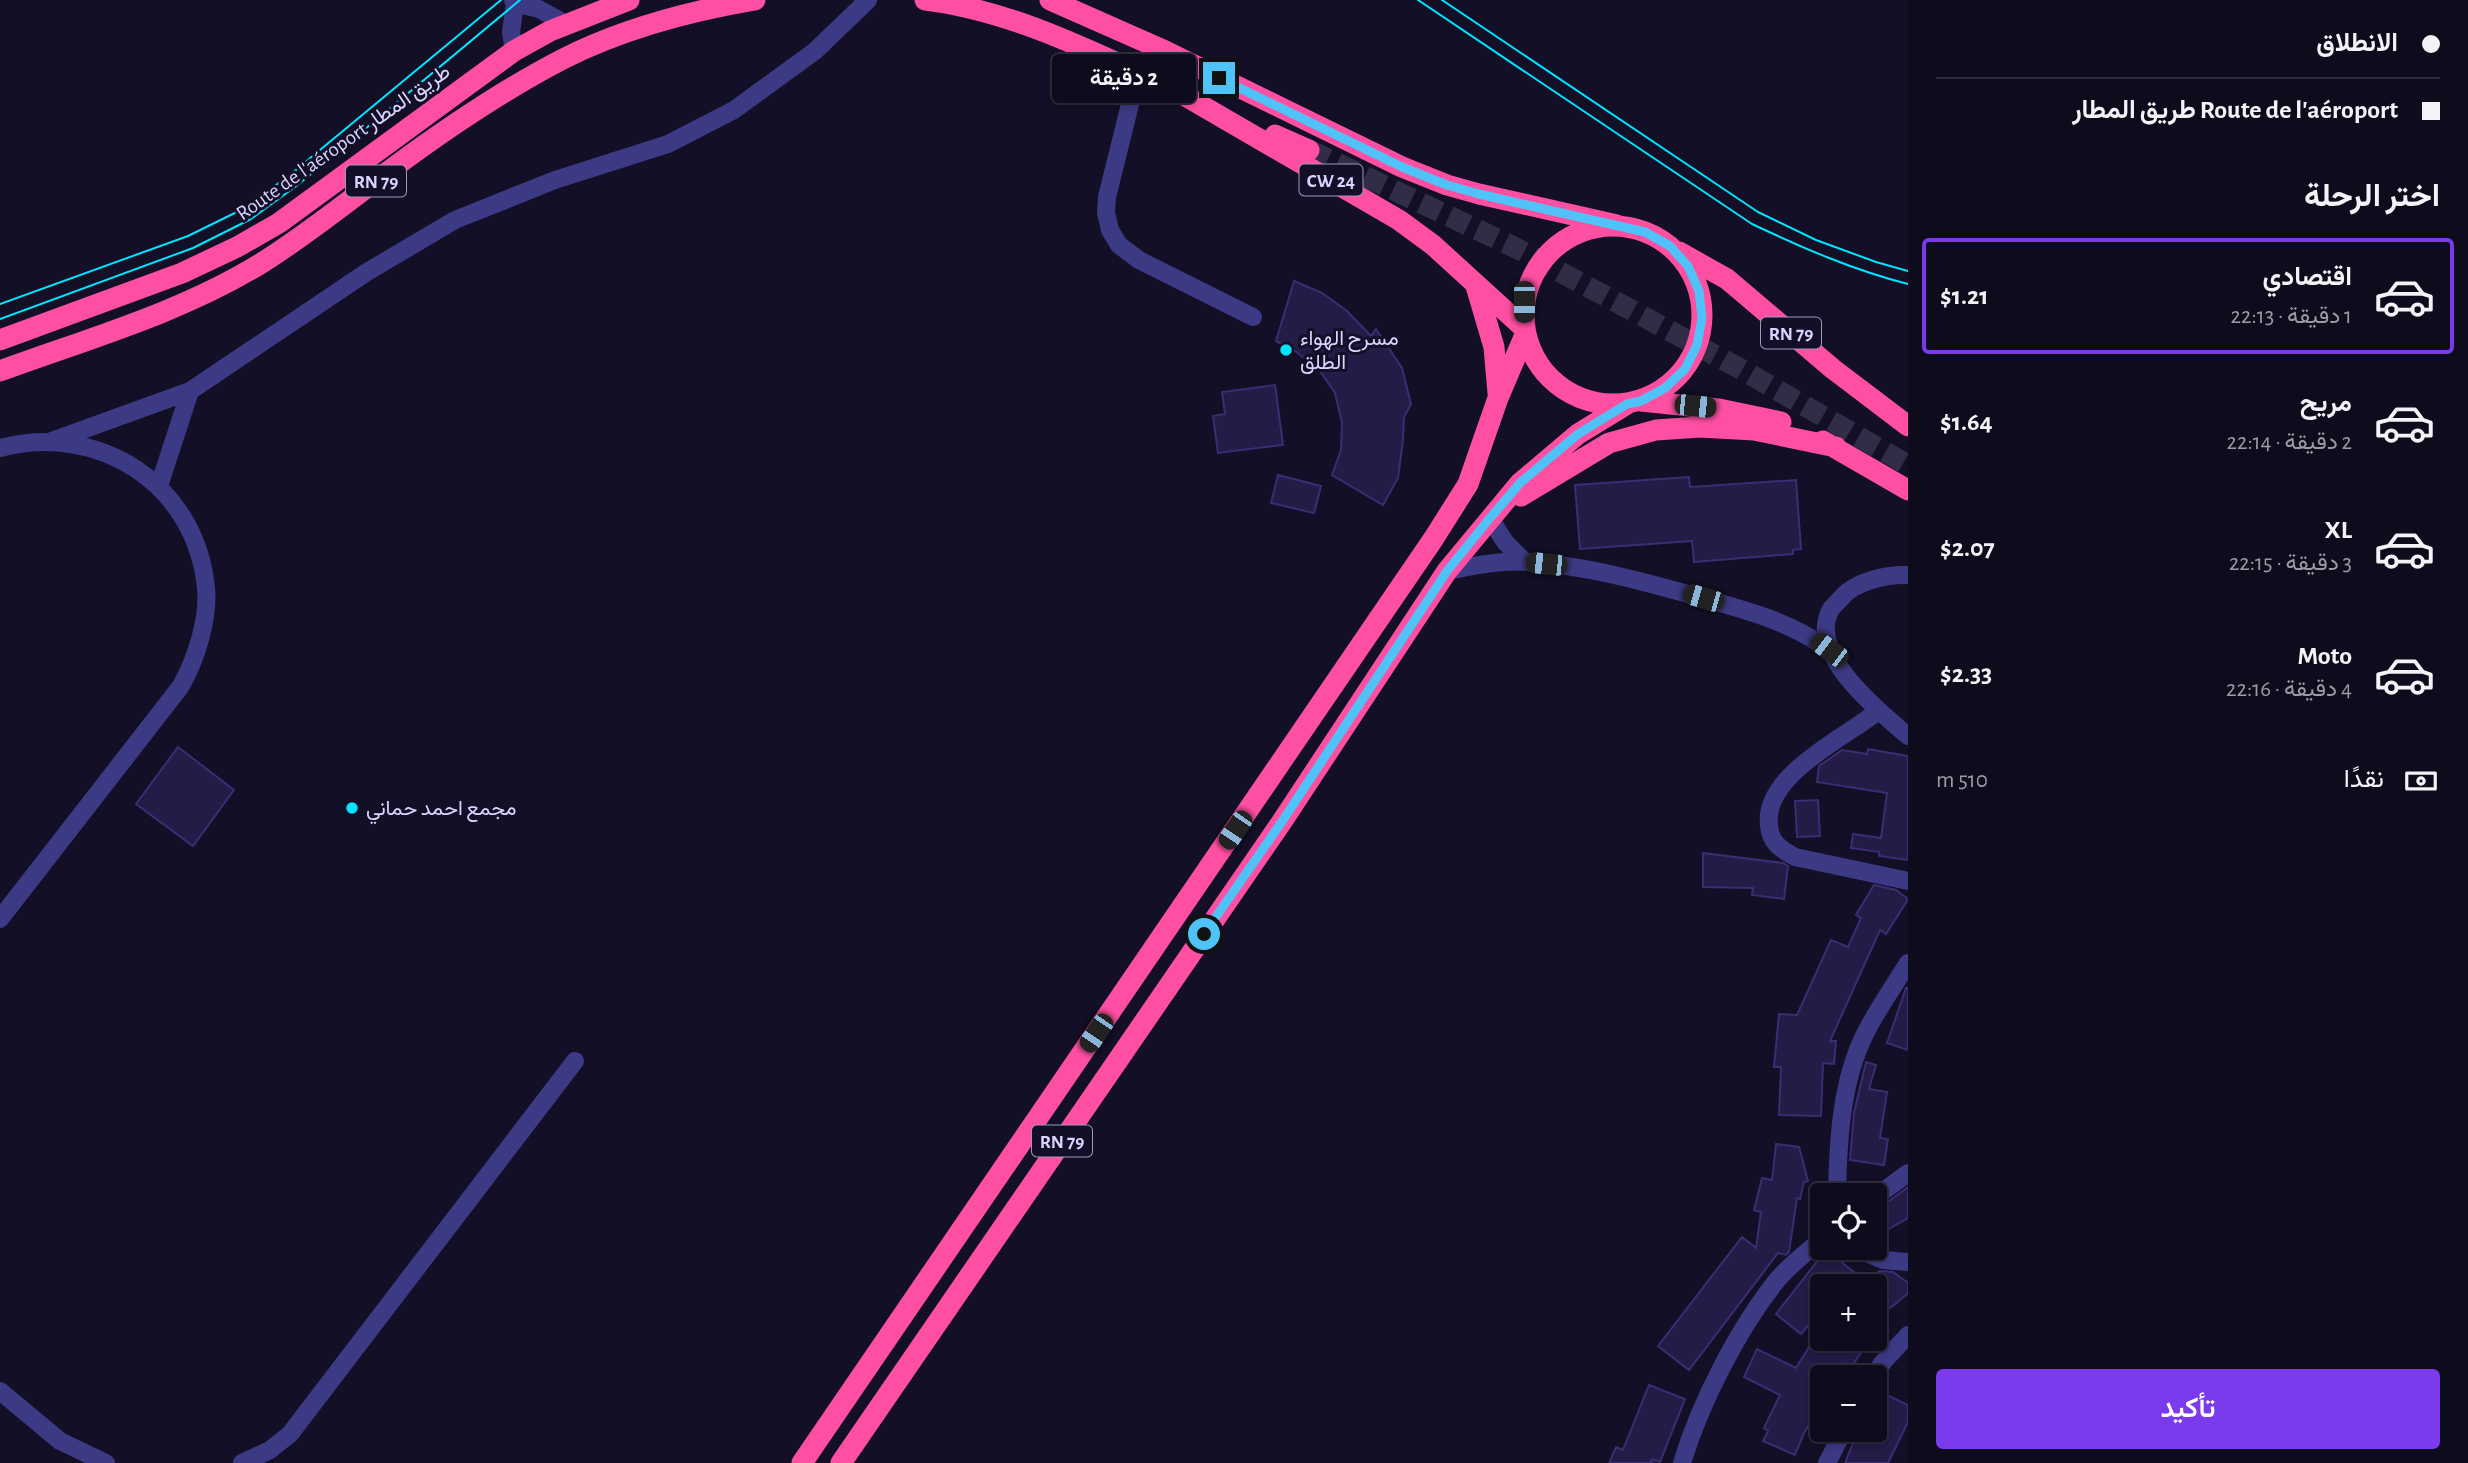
<!DOCTYPE html>
<html lang="ar">
<head>
<meta charset="utf-8">
<style>
	:root { --surface:#0e0b1c; --page:#1c1929; --text:#f1f3f6; --muted:#9b9ba3; --line:#2e2b3b; --accent:#7c3aed }
	body { margin:0; font-family:"Alegreya Sans",Vazirmatn,sans-serif; background:var(--page); color:var(--text); direction:rtl; height:100vh; display:flex; flex-direction:column; font-size:26px; white-space:nowrap }
	* { box-sizing:border-box; margin:0 }
	p { font-size:23px; color:var(--muted) }
	.icon { flex:none; width:38px; height:38px; fill:none; stroke:currentColor; stroke-width:2; stroke-linecap:round; stroke-linejoin:round }
	.map { position:relative; flex:1; overflow:hidden; direction:ltr }
	.details { display:flex; flex-direction:column; background:var(--surface); width:560px }
	.details>* { flex:none }
	.hud { display:grid; align-content:center; height:154px; padding:0 28px; background:var(--surface) }
	.fabs { position:absolute; left:1810px; top:1183px; display:grid; gap:14px }
	.fabs a { display:grid; place-items:center; width:77px; height:77px; border-radius:7px; background:var(--surface); box-shadow:0 4px 10px #0003,0 0 0 2px var(--line); font-size:35px }
	.end { position:absolute; width:32px; height:32px; margin:-16px; border:9px solid #4fc3f7; background:#111; box-shadow:0 0 0 4px #111 }
	.from { border-radius:50% }
	.bubble { position:absolute; height:49px; border-radius:7px; background:var(--surface); box-shadow:0 4px 10px #0003,0 0 0 2px var(--line); font-size:23px; font-weight:600; line-height:49px; text-align:center; direction:rtl }
	.car { position:absolute; width:21px; height:42px; margin:-21px -10px; border-radius:9px; box-shadow:0 0 5px 2px #0007; background:linear-gradient(#222 24%,#8ab4d8 0 40%,#222 0 76%,#8ab4d8 0 86%,#222 0) }
	.hud b { display:flex; align-items:center; gap:24px; height:66px; font-size:26px }
	.hud b+b { border-top:2px solid var(--line) }
	.hud i { width:18px; height:18px; background:var(--text) }
	ul { padding:0; list-style:none }
	li { display:flex; align-items:center; gap:21px; height:116px; margin:0 14px 10px; padding:0 14px; border:4px solid transparent; border-radius:7px }
	li div { flex:1 }
	li b { display:block; font-size:26px }
	li em { font-style:normal; font-weight:600 }
	li.current { border-color:var(--accent) }
	li>.icon { width:63px; height:63px; stroke-width:1.5 }
	h2 { padding:0 28px; font-size:32px; line-height:84px }
	.pay { display:flex; align-items:center; gap:18px; height:77px; padding:0 28px; font-size:26px }
	.pay p { margin-inline-start:auto }
	.button { display:flex; gap:14px; margin-top:auto; padding:14px 28px }
	.button a { flex:1; height:80px; border-radius:7px; background:var(--accent); color:#fff; font-size:28px; font-weight:600; line-height:80px; text-align:center }
	main { display:flex; flex:1; min-height:0 }
	.map>svg:first-child { display:block }
	.building { fill:#241b47; stroke:#3b2d73; stroke-width:2 }
	.lines { fill:none; stroke-linecap:round; stroke-linejoin:round }
	.highway-tunnel { stroke:#312d47; stroke-width:21; stroke-dasharray:21 10; stroke-linecap:butt }
	.minor { stroke:#3d3a85; stroke-width:18 }
	.highway { stroke:#ff4fa3; stroke-width:21 }
	.tram { stroke:#00e5ff; stroke-width:2 }
	.route { stroke:#4fc3f7; stroke-width:9 }
	.poi-dot { fill:#00e5ff; stroke:#130f26; stroke-width:2.5 }
	.labels { text-anchor:middle; stroke-width:6; stroke-linejoin:round; paint-order:stroke }
	.shield { fill:#130f26; stroke:#9e99be; stroke-width:2 }
	.shield-label { font-size:19px; font-weight:bold; fill:#d9d4ff }
	.street-label { font-size:21px; fill:#d9d4ff; stroke:#130f26 }
	.poi-label { font-size:21px; fill:#d9d4ff; stroke:#130f26; text-anchor:start }
</style>
</head>
<body>
<main>
<section class="details">
<div class="hud">
<b><i class="from"></i>الانطلاق</b>
<b><i></i>Route de l'aéroport طريق المطار</b>
</div>
<h2>اختر الرحلة</h2>
<ul>
<li class="current"><svg class="icon" aria-label="car" viewBox="0 0 24 24"><path d="M5 17H2v-5l4-1 3-4h7l3 4 3 1v5h-3M9 17h6M6 11h13"/><circle cx="7" cy="17" r="2"/><circle cx="17" cy="17" r="2"/></svg><div><b>اقتصادي</b><p>1 دقيقة · 22:13</p></div><em>$1.21</em></li>
<li><svg class="icon" aria-label="car" viewBox="0 0 24 24"><path d="M5 17H2v-5l4-1 3-4h7l3 4 3 1v5h-3M9 17h6M6 11h13"/><circle cx="7" cy="17" r="2"/><circle cx="17" cy="17" r="2"/></svg><div><b>مريح</b><p>2 دقيقة · 22:14</p></div><em>$1.64</em></li>
<li><svg class="icon" aria-label="car" viewBox="0 0 24 24"><path d="M5 17H2v-5l4-1 3-4h7l3 4 3 1v5h-3M9 17h6M6 11h13"/><circle cx="7" cy="17" r="2"/><circle cx="17" cy="17" r="2"/></svg><div><b>XL</b><p>3 دقيقة · 22:15</p></div><em>$2.07</em></li>
<li><svg class="icon" aria-label="car" viewBox="0 0 24 24"><path d="M5 17H2v-5l4-1 3-4h7l3 4 3 1v5h-3M9 17h6M6 11h13"/><circle cx="7" cy="17" r="2"/><circle cx="17" cy="17" r="2"/></svg><div><b>Moto</b><p>4 دقيقة · 22:16</p></div><em>$2.33</em></li>
</ul>
<div class="pay"><svg class="icon" aria-label="cash" viewBox="0 0 24 24"><path d="M3 7h18v10H3z"/><circle cx="12" cy="12" r="2"/></svg>نقدًا<p>510 m</p></div>
<div class="button"><a>تأكيد</a></div>
</section>
<div class="map">
<svg width="1908" height="1463" viewBox="0 0 1908 1463">
	<rect width="100%" height="100%" fill="#130f26"/>
	<!-- building -->
	<path class="building" d="M1294,281L1322,293L1347,311L1371,336L1376,329L1402,368L1411,404L1404,417L1403,440L1398,478L1383,505L1332,475L1341,450L1342,423L1335,393L1320,371L1295,351L1276,341Z
		M1275,385L1283,445L1218,453L1213,416L1225,414L1222,392Z
		M1278,475L1321,486L1314,513L1271,503Z
		M1689,477L1690,487L1796,480L1801,549L1793,550V554L1694,562L1692,541L1580,549L1575,485Z
		M178,747L234,790L193,846L136,804Z
		M1868,749L1908,756V860L1879,856V852L1851,848L1853,834L1881,838L1887,793L1817,782L1819,766L1842,750L1867,754Z
		M1818,800L1820,836L1797,837L1795,801Z
		M1703,853L1783,863L1788,866L1784,899L1752,895L1753,888L1703,887Z
		M1874,885L1896,890L1908,899L1886,934L1880,930L1830,1041H1836L1834,1064L1823,1063L1821,1116L1779,1115L1781,1067H1774L1779,1014L1797,1015L1831,940L1848,947L1861,918L1856,915Z
		M1906,988H1908V1050L1887,1043Z
		M1866,1062L1876,1065L1869,1089L1887,1092L1880,1138L1888,1139L1884,1165L1850,1160L1854,1113Z
		M1776,1144L1799,1147L1808,1181L1804,1182L1800,1199L1797,1198L1789,1252L1786,1255L1778,1253L1689,1370L1658,1346L1742,1237L1756,1248L1761,1212L1754,1210L1762,1178L1772,1180Z
		M1908,1187V1218L1880,1234L1874,1224V1209L1881,1207Z
		M1826,1250L1864,1280L1880,1271L1893,1272L1908,1283V1293L1893,1306L1874,1316V1286H1822V1308L1801,1334L1776,1314Z
		M1814,1339H1861L1865,1347L1849,1370L1846,1363L1837,1377H1822V1403L1804,1433L1795,1455L1763,1441L1768,1431L1764,1428L1780,1395L1744,1377L1757,1349L1796,1368Z
		M1649,1385L1685,1399L1660,1462L1652,1459L1651,1461L1654,1463H1609L1616,1447L1623,1450Z
		M1874,1389L1908,1405V1422L1888,1463H1845L1857,1433L1874,1440Z"/>
	<g class="lines">
		<!-- highway-tunnel -->
		<path class="highway-tunnel" d="M1309,150L1516,248L1737,367L1908,465"/>
		<!-- minor -->
		<path class="minor" d="M513,0L515,3L539,9L566,24
			M514,51L511,32L515,3
			M1138,72L1107,197L1106,213L1110,230L1119,245L1139,260L1253,317
			M49,442L190,391L367,272L455,220L555,180L668,144L734,110L815,51L868,0
			M0,448C99,422 196,484 206,588C209,619 196,659 181,686L0,919
			M159,486L190,391
			M1490,518L1505,542L1525,562
			M1447,571C1473,566 1500,560 1527,562C1584,565 1641,581 1695,596C1742,609 1790,621 1829,650
			M1908,575C1888,574 1856,581 1842,597C1839,601 1834,605 1831,609C1806,654 1879,711 1908,736
			M1878,711C1845,738 1763,775 1769,825C1770,842 1780,849 1795,857L1908,881
			M1837,1195C1838,1142 1841,1080 1866,1032C1878,1008 1894,986 1908,963
			M1874,1198L1908,1173
			M1855,1248L1883,1260L1908,1262
			M1873,1377L1883,1362L1908,1335
			M0,1391L60,1441L106,1463
			M242,1463L270,1450L290,1434L575,1061
			M1682,1463C1700,1403 1739,1327 1778,1279C1791,1264 1807,1252 1822,1239
			M1827,1463L1844,1430"/>
		<!-- highway -->
		<path class="highway" d="M925,0C1017,11 1102,57 1185,94
			M1050,0L1161,49L1402,167L1447,185L1479,194L1617,225
			M1175,90L1399,220L1433,245L1524,328
			M1275,135L1309,150
			M1524 315a89 89 0 1 1 178 0a89 89 0 1 1-178 0Z
			M1679,252L1727,279L1833,369L1908,426
			M1476,286L1494,347L1498,393
			M0,340L182,273L237,247L279,223L514,51L550,31L629,0
			M0,371C87,339 180,313 260,264C307,235 349,200 393,168C447,128 503,90 563,59C622,29 690,11 755,0
			M1641,401L1719,409L1781,422
			M1823,441L1908,490
			M1521,496L1609,443L1656,430L1700,427L1754,430L1836,447
			M802,1463L1434,538L1468,484L1498,398L1525,335
			M841,1463L1283,820L1447,571L1520,483L1578,434L1627,404"/>
		<!-- tram -->
		<path class="tram" d="M1418,0L1752,224C1803,248 1853,270 1908,284
			M1442,0L1758,212L1816,240L1876,262L1908,271
			M0,304L188,236L245,208L291,174L501,0
			M0,319L193,248L251,219L299,184L520,0"/>
	</g>
	<g class="lines">
		<!-- route -->
		<path class="route" d="M1204,934L1283,820L1447,571L1490,518L1520,483L1578,434L1627,404L1641,401L1665,388L1685,369L1697,345L1702,318L1699,291L1688,266L1670,246L1645,232L1479,194L1447,185L1402,167L1219,78"/>
	</g>
	<!-- markers -->
	<g class="poi-dot">
		<circle cx="1286" cy="350" r="7"/>
		<circle cx="352" cy="808" r="7"/>
	</g>
	<g class="labels">
		<!-- shield labels -->
		<g class="shield">
			<rect x="1299.5" y="164.5" width="63" height="31" rx="5"/>
			<rect x="346" y="165.5" width="60" height="31" rx="5"/>
			<rect x="1761" y="317.5" width="60" height="31" rx="5"/>
			<rect x="1032" y="1125.5" width="60" height="31" rx="5"/>
		</g>
		<g class="shield-label">
			<text x="1331" y="187">CW 24</text>
			<text x="376" y="188">RN 79</text>
			<text x="1791" y="340">RN 79</text>
			<text x="1062" y="1148">RN 79</text>
		</g>
		<!-- street labels -->
		<g class="street-label">
			<text transform="translate(343 142) rotate(-35)" y="7">Route de l'aéroport طريق المطار</text>
		</g>
		<!-- poi labels -->
		<g class="poi-label">
			<text x="1300" y="345">مسرح الهواء<tspan x="1300" dy="24">الطلق</tspan></text>
			<text x="366" y="815">مجمع احمد حماني</text>
		</g>
	</g>
</svg>
<div class="fabs">
<a><svg class="icon" aria-label="locate" viewBox="0 0 24 24"><circle cx="12" cy="12" r="6"/><path d="M12 2v4M12 18v4M2 12h4M18 12h4"/></svg></a>
<a>+</a>
<a>−</a>
</div>
<i class="end from" style="left:1204px;top:934px"></i>
<i class="end" style="left:1219px;top:78px"></i>
<div class="bubble" style="left:1052px;top:54px;width:144px">2 دقيقة</div>
<i class="car" style="left:1524px;top:302px;rotate:180deg"></i>
<i class="car" style="left:1695px;top:406px;rotate:96deg"></i>
<i class="car" style="left:1546px;top:564px;rotate:276deg"></i>
<i class="car" style="left:1703px;top:598px;rotate:286deg"></i>
<i class="car" style="left:1829px;top:650px;rotate:307deg"></i>
<i class="car" style="left:1235px;top:830px;rotate:214deg"></i>
<i class="car" style="left:1096px;top:1033px;rotate:214deg"></i>
</div>
</main>
</body>
</html>
